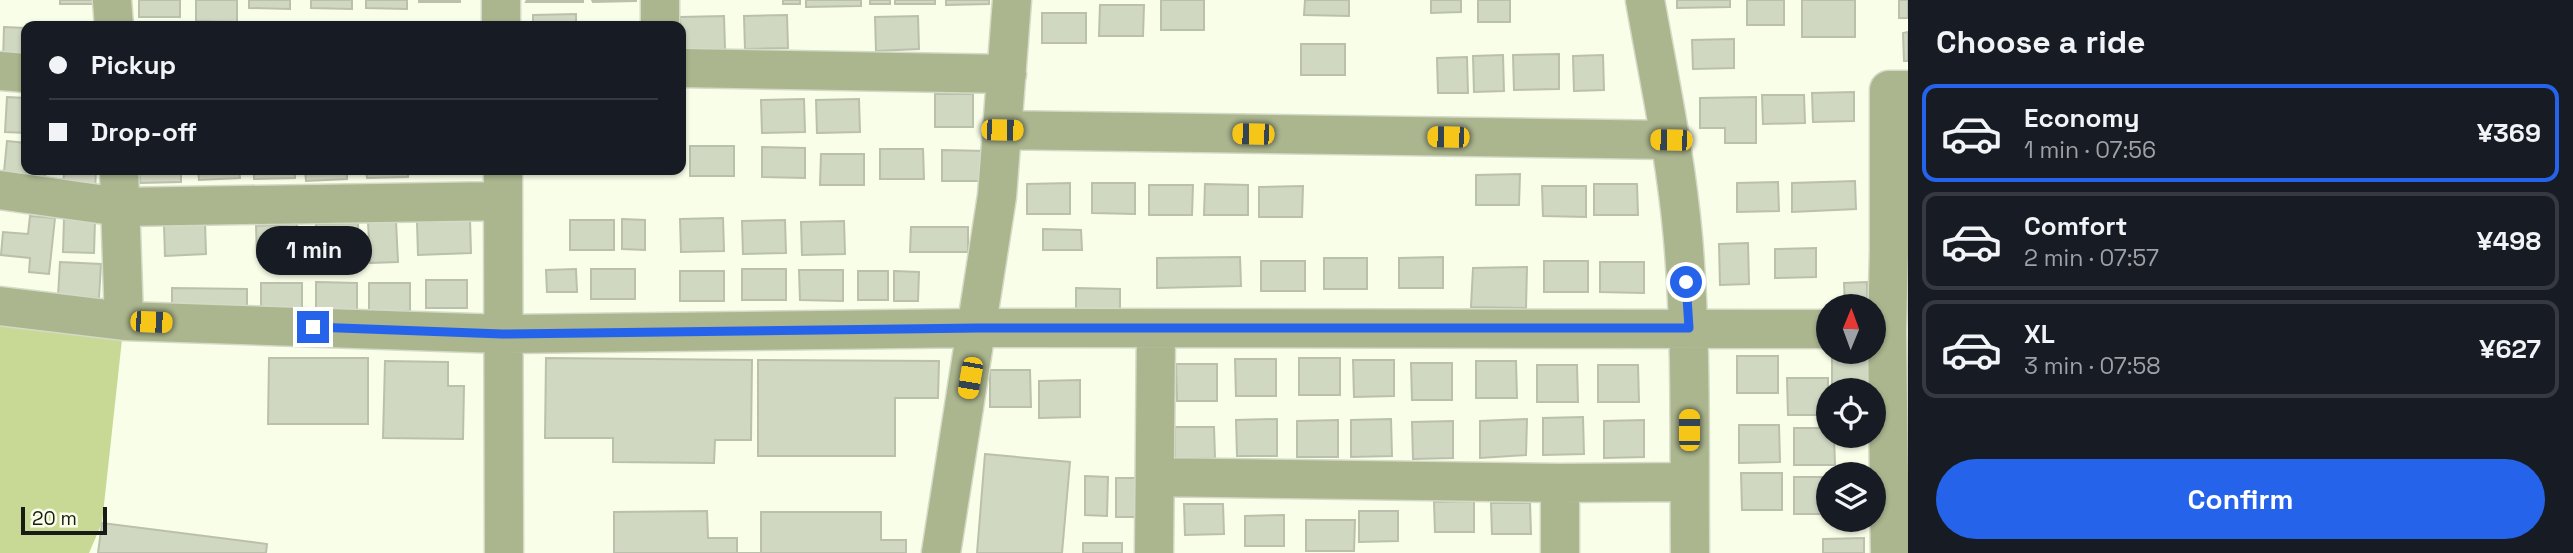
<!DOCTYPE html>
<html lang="en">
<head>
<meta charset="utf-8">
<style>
	:root { --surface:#171b24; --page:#20242c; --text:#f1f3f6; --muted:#9ea1a6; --line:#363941; --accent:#2563eb }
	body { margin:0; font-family:"Space Grotesk",sans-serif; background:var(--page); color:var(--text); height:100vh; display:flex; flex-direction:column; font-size:26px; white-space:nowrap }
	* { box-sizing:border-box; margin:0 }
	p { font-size:23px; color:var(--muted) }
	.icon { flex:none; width:38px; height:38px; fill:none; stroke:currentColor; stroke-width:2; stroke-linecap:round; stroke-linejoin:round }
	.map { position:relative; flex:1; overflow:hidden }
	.panel { display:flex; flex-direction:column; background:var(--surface); width:665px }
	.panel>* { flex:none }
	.hud { position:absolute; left:21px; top:21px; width:665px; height:154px; border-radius:14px; box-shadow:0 2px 5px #0004; display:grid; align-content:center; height:154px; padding:0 28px; background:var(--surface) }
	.needle { width:46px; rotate:1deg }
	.buttons { position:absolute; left:1816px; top:294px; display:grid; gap:14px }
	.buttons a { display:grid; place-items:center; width:70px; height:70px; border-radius:50%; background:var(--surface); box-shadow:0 2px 5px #0004; font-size:35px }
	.scale { position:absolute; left:21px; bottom:18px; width:86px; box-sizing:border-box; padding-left:7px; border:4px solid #191c14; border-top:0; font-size:19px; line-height:24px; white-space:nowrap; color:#191c14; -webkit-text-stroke:5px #f8fee8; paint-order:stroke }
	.end { position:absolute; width:32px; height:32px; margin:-16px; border:9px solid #2563eb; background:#fff; box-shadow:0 0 0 4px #fff }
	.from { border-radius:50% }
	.bubble { position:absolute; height:49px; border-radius:24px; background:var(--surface); box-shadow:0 2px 5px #0004; font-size:23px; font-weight:600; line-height:49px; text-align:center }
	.car { position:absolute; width:21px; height:42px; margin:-21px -10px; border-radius:9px; box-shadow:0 0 5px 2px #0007; background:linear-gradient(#f5c518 24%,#345 0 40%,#f5c518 0 76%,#345 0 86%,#f5c518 0) }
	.hud b { display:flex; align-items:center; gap:24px; height:66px; font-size:26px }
	.hud b+b { border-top:2px solid var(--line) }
	.hud i { width:18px; height:18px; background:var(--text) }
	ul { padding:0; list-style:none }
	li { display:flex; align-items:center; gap:21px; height:98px; margin:0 14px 10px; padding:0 14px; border:4px solid var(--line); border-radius:14px }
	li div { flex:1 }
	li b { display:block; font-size:26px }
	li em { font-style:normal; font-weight:600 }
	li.selected { border-color:var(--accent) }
	li>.icon { width:63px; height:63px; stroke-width:1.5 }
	h2 { padding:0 28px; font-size:32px; line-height:84px }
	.primary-button { display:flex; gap:14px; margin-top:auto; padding:14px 28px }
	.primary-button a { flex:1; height:80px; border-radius:42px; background:var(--accent); color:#fff; font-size:28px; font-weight:600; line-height:80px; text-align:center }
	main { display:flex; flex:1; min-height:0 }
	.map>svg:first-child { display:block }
	.green { fill:#c8d996 }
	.building { fill:#d1d8c2; stroke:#bac0ab; stroke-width:2 }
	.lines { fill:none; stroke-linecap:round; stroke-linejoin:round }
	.minor-casing { stroke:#d4dac6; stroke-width:41 }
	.minor { stroke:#abb58e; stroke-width:38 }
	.route { stroke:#2563eb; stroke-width:9 }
</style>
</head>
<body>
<main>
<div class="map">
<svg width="1908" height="553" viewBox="0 0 1908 553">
	<rect width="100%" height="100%" fill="#f8fee8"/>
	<!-- green -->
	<path class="green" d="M0,308L124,321L102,523L89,553H0Z"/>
	<!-- building -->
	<path class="building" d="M60,0H100V4H60Z
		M139,0H180V17H139Z
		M196,0H237V22L196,21Z
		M249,0H290V9L249,8Z
		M311,0H352V9L311,8Z
		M366,0H407V9L366,8Z
		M419,0H460V2H419Z
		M527,0H583V2H526Z
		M592,0H636V1L593,2Z
		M783,0H800V4H783Z
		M806,0H861V6L806,7Z
		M870,0H890V4H870Z
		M895,0H935V4H895Z
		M946,0H989V4L946,5Z
		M1161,0H1204V30H1161Z
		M1305,0H1349V16L1304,15Z
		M1431,0H1461V12L1431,13Z
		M1478,0H1510V22H1478Z
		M1677,0H1730V7L1677,8Z
		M1747,0H1784V25H1747Z
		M1802,0H1855V37H1802Z
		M1899,0H1908V18H1899Z
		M1100,5H1144L1143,36H1099Z
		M1042,13H1086V43H1042Z
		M576,14V26H533V15Z
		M787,15L788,48L745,49L744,16Z
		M724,16L725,49L681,50L680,17Z
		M918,16L919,49L876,51L875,17Z
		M59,24L100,25V26H59Z
		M4,27L26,28V62H3Z
		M1908,32V61H1904L1903,33Z
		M1734,39V68L1693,69L1692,40Z
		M1301,44H1345V75H1301Z
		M1559,54V89L1514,90L1513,55Z
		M1503,55L1504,91L1474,92L1473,56Z
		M1603,55L1604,90L1574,91L1573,56Z
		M1467,57L1468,93H1438L1437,58Z
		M1854,92V121L1813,122L1812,93Z
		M935,94H973V127H935Z
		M1762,95H1804L1805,123L1763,124Z
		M7,97L26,98V133L5,132Z
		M1756,97V143H1725V128H1700V98Z
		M804,99L805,132L762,133L761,100Z
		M859,99L860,132L817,133L816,100Z
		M7,141L26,143V170H46L45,177L4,172Z
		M690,146H734V176H690Z
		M762,147L805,148V178L762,177Z
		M880,149H923L924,179H880Z
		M942,150L986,151V181H942Z
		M821,154H864V185H820Z
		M64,170H96L95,193L63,192Z
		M139,170H181V182L140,183Z
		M198,170H239L240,178L199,180Z
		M254,170H295V178L254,179Z
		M305,170H347V179L306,181Z
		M366,170H408V177L367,178Z
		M1520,174L1519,205H1476V175Z
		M1855,181L1856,209L1792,212V183Z
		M1778,182L1779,211L1737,212V183Z
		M1070,183V214H1027V184Z
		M1092,183H1135V214L1092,213Z
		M1205,184L1248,185V215H1204Z
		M1594,184H1637L1638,215H1594Z
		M1149,185H1193L1192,215H1149Z
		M1303,186L1302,217H1259V187Z
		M1542,186H1586V217L1543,216Z
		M30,216L55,218L49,274L29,272L30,258L1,255L3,232L28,234Z
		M723,218L724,251L681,252L680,219Z
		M64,219L95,220L94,253L63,252Z
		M622,219L645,220V250L622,249Z
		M470,220L471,253L418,255L417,222Z
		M570,220H614V250H570Z
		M785,220L786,253L743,254L742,221Z
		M396,221L398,262L370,263L368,222Z
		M844,221L845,254L802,255L801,222Z
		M205,222L206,254L165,256L164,224Z
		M358,223L359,255L317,256L316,224Z
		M297,224L298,256L257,257L256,226Z
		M911,227H968V252H910Z
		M1043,229L1081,230L1082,250H1043Z
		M1748,243L1749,284L1720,285L1719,244Z
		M1816,248V277L1775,278V249Z
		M1240,257L1241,286L1157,288V258Z
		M1443,257V288H1399V258Z
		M1324,258H1367V289H1324Z
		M1261,261H1305V291H1261Z
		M1544,261H1588V292H1544Z
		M60,262L101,264L99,298L58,296Z
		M1600,262H1644V293L1600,292Z
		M1527,267L1526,308L1471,307L1473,268Z
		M576,269L577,292H547L546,270Z
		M591,269H635V299H591Z
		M742,269H786V300H742Z
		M799,270H843V301L800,300Z
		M680,271H724V301H680Z
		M858,271H888V300H858Z
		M894,271L919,272L918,301H894Z
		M426,280H467V308H426Z
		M316,282L357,283V310H316Z
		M1867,282V306H1845L1844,283Z
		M261,283H302V311H261Z
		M369,283H410V311H369Z
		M172,288L247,289V315L172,314Z
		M1076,288L1120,289V319H1076Z
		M1737,356H1778V393H1737Z
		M269,358H368V424H268Z
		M546,358L752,360L751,440H715L714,463L613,462V438H545Z
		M1299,358H1340V395H1299Z
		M1872,358L1873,390H1832V359Z
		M1235,359H1276V396H1236Z
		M758,360L939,361L938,398H895V456H758Z
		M1353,360H1394V396L1354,397Z
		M385,361L448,362V386H464L463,439L383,438Z
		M1476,361H1516L1517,398H1476Z
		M1411,363H1452V400H1412Z
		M1176,364H1217V401H1177Z
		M1537,365H1577L1578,402H1537Z
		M1598,365H1638L1639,402H1598Z
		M990,370H1030L1031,407H990Z
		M1787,378H1828V415H1788Z
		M1080,380V417L1039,418V381Z
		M1583,417L1584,454L1543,455V418Z
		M1277,419V456H1237L1236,420Z
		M1391,419L1392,456L1351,457V420Z
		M1527,419L1526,455L1480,458V421Z
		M1338,420V457H1297V421Z
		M1644,420V457L1604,458V421Z
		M1453,421V458L1413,459L1412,422Z
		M1739,425H1779L1780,462L1739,463Z
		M1175,427H1214L1215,458H1175Z
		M1794,428H1829V436H1834L1835,465H1794Z
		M985,454L1070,462L1062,553H977Z
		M1741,473H1782V510H1742Z
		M1085,476L1108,477L1107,516L1085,515Z
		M1794,477H1829V514H1794Z
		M1116,478H1138V517H1116Z
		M1474,501V532H1435L1434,502Z
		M1491,503H1530L1531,534H1492Z
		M1184,504H1223L1224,534L1185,535Z
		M707,511L708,538H737V553H761V512H881V540H906V553H614V512Z
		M1359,511H1398V541L1359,542Z
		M1284,515V546H1245V516Z
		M1306,520H1355L1354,551H1306Z
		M102,523L267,544L266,553H98Z
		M1864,538V553H1823V539Z
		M1083,543H1122V553H1083Z"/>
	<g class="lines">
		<!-- minor casing -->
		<g class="minor-casing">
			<path id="minor" d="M112,0L114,26
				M660,0V26
				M1645,0C1659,79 1676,158 1683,238C1692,342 1689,448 1690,553
				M501,26V0
				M681,68L1007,74
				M0,71L26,73
				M1002,130L1671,140
				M119,170L124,321
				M503,170L504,553
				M0,190L120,207L503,201
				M0,306L124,321L502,334L978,328L1829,329
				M1155,477L1560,483L1689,482
				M1560,483V553
				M941,553L997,196L1012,0
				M1154,553L1156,329
				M1890,553L1887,330L1889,252V90H1908"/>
		</g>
		<!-- minor -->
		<use href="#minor" class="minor"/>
	</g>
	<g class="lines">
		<!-- route -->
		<path class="route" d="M313,327L502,334L978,328H1689L1686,282"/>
	</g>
</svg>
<div class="buttons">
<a><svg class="needle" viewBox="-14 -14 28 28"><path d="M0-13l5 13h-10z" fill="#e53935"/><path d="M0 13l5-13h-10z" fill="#9ea1a6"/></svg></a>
<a><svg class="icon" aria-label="locate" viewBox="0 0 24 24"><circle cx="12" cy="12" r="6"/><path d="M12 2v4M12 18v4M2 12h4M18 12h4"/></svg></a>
<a><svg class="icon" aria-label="layers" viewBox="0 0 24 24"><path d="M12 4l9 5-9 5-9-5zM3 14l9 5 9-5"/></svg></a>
</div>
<div class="scale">20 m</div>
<i class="end from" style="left:1686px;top:282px"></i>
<i class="end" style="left:313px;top:327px"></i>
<div class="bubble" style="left:256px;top:226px;width:116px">1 min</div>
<i class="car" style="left:1002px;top:130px;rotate:91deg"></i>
<i class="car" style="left:1253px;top:134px;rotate:271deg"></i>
<i class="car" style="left:1448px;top:137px;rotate:271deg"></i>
<i class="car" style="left:1671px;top:140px;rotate:271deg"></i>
<i class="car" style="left:151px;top:322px;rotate:92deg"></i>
<i class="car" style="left:970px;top:378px;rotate:190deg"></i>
<i class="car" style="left:1689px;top:430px;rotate:0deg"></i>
<div class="hud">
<b><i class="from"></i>Pickup</b>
<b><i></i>Drop-off</b>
</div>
</div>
<section class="panel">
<h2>Choose a ride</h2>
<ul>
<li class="selected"><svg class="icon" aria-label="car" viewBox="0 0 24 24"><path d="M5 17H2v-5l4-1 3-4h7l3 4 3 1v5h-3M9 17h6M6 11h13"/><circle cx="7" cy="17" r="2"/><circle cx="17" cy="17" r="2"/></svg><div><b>Economy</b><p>1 min · 07:56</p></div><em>¥369</em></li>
<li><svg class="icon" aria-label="car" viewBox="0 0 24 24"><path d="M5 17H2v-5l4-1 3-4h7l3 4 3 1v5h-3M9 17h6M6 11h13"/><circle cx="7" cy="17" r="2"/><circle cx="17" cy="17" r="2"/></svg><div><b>Comfort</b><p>2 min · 07:57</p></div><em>¥498</em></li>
<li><svg class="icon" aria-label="car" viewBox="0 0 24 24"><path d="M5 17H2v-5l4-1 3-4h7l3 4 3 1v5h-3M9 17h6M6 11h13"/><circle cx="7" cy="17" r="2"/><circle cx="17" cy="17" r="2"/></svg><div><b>XL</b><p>3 min · 07:58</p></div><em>¥627</em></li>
</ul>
<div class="primary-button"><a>Confirm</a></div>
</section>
</main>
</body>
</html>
